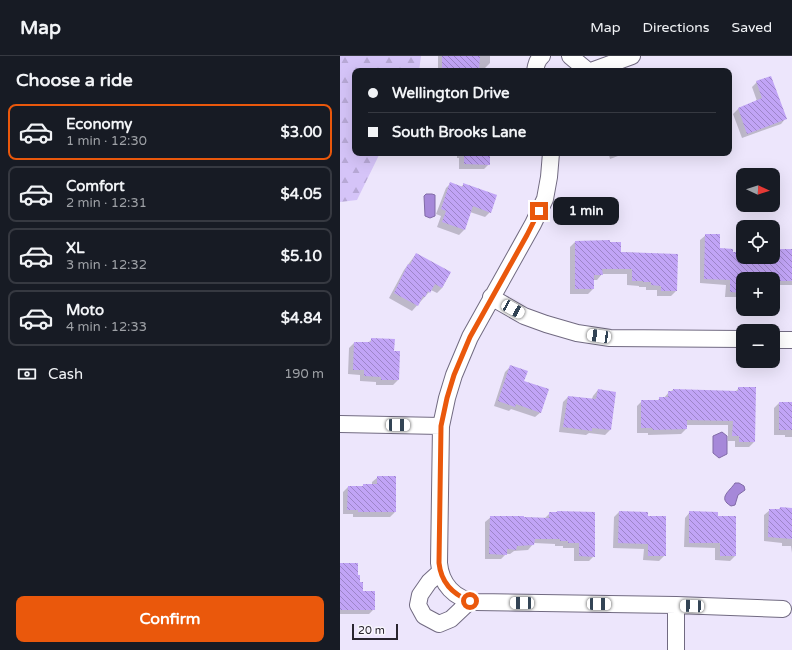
<!DOCTYPE html>
<html lang="en">
<head>
<meta charset="utf-8">
<style>
	:root { --surface:#171b24; --page:#20242c; --text:#f1f3f6; --muted:#9ea1a6; --line:#363941; --accent:#ea580c }
	body { margin:0; font-family:"Varela Round",sans-serif; background:var(--page); color:var(--text); height:100vh; display:flex; flex-direction:column; font-size:15px; white-space:nowrap }
	* { box-sizing:border-box; margin:0 }
	p { font-size:13px; color:var(--muted) }
	.icon { flex:none; width:22px; height:22px; fill:none; stroke:currentColor; stroke-width:2; stroke-linecap:round; stroke-linejoin:round }
	.map { position:relative; flex:1; overflow:hidden }
	.side { display:flex; flex-direction:column; background:var(--surface); width:340px }
	.side>* { flex:none }
	.top-card { position:absolute; left:12px; top:12px; width:380px; height:88px; border-radius:8px; box-shadow:0 4px 16px #0002; display:grid; align-content:center; height:88px; padding:0 16px; background:var(--surface) }
	.needle { width:26px; rotate:93deg }
	.fabs { position:absolute; left:396px; top:112px; display:grid; gap:8px }
	.fabs a { display:grid; place-items:center; width:44px; height:44px; border-radius:8px; background:var(--surface); box-shadow:0 4px 16px #0002; font-size:20px }
	.scale { position:absolute; left:12px; bottom:10px; width:46px; box-sizing:border-box; padding-left:4px; border:2px solid #29252f; border-top:0; font-size:11px; line-height:14px; white-space:nowrap; color:#29252f; -webkit-text-stroke:3px #f8f6fc; paint-order:stroke }
	.end { position:absolute; width:18px; height:18px; margin:-9px; border:5px solid #ea580c; background:#fff; box-shadow:0 0 0 2px #fff }
	.from { border-radius:50% }
	.bubble { position:absolute; height:28px; border-radius:8px; background:var(--surface); box-shadow:0 4px 16px #0002; font-size:13px; font-weight:800; line-height:28px; text-align:center }
	.car { position:absolute; width:12px; height:24px; margin:-12px -6px; border-radius:5px; box-shadow:0 0 3px 1px #0007; background:linear-gradient(#fff 24%,#345 0 40%,#fff 0 76%,#345 0 86%,#fff 0) }
	.top-card b { display:flex; align-items:center; gap:14px; height:38px; font-size:15px }
	.top-card b+b { border-top:1px solid var(--line) }
	.top-card i { width:10px; height:10px; background:var(--text) }
	ul { padding:0; list-style:none }
	li { display:flex; align-items:center; gap:12px; height:56px; margin:0 8px 6px; padding:0 8px; border:2px solid var(--line); border-radius:8px }
	li div { flex:1 }
	li b { display:block; font-size:15px }
	li em { font-style:normal; font-weight:800 }
	li.on { border-color:var(--accent) }
	li>.icon { width:36px; height:36px; stroke-width:1.5 }
	h2 { padding:0 16px; font-size:18px; line-height:48px }
	.pay { display:flex; align-items:center; gap:10px; height:44px; padding:0 16px; font-size:15px }
	.pay p { margin-inline-start:auto }
	.action { display:flex; gap:8px; margin-top:auto; padding:8px 16px }
	.action a { flex:1; height:46px; border-radius:8px; background:var(--accent); color:#fff; font-size:16px; font-weight:800; line-height:46px; text-align:center }
	header { display:flex; align-items:center; gap:24px; box-sizing:border-box; height:56px; padding:0 20px; background:var(--surface); border-bottom:1px solid var(--line) }
	header strong { font-size:19px }
	nav { display:flex; gap:22px; margin-inline-start:auto; font-size:14px }
	main { display:flex; flex:1; min-height:0 }
	.map>svg:first-child { display:block }
	.forest { fill:url(#forest-firs) }
	.water { fill:#a688d9; stroke:#806aa6 }
	.shadow { fill:#0003 }
	.building { fill:url(#building-back-hatch) }
	.lines { fill:none; stroke-linecap:round; stroke-linejoin:round }
	.minor-casing { stroke:#716a81; stroke-width:18 }
	.minor { stroke:#fff; stroke-width:16 }
	.route { stroke:#ea580c; stroke-width:5 }
</style>
</head>
<body>
<header>
<strong>Map</strong>
<nav><a>Map</a><a>Directions</a><a>Saved</a></nav>
</header>
<main>
<section class="side">
<h2>Choose a ride</h2>
<ul>
<li class="on"><svg class="icon" aria-label="car" viewBox="0 0 24 24"><path d="M5 17H2v-5l4-1 3-4h7l3 4 3 1v5h-3M9 17h6M6 11h13"/><circle cx="7" cy="17" r="2"/><circle cx="17" cy="17" r="2"/></svg><div><b>Economy</b><p>1 min · 12:30</p></div><em>$3.00</em></li>
<li><svg class="icon" aria-label="car" viewBox="0 0 24 24"><path d="M5 17H2v-5l4-1 3-4h7l3 4 3 1v5h-3M9 17h6M6 11h13"/><circle cx="7" cy="17" r="2"/><circle cx="17" cy="17" r="2"/></svg><div><b>Comfort</b><p>2 min · 12:31</p></div><em>$4.05</em></li>
<li><svg class="icon" aria-label="car" viewBox="0 0 24 24"><path d="M5 17H2v-5l4-1 3-4h7l3 4 3 1v5h-3M9 17h6M6 11h13"/><circle cx="7" cy="17" r="2"/><circle cx="17" cy="17" r="2"/></svg><div><b>XL</b><p>3 min · 12:32</p></div><em>$5.10</em></li>
<li><svg class="icon" aria-label="car" viewBox="0 0 24 24"><path d="M5 17H2v-5l4-1 3-4h7l3 4 3 1v5h-3M9 17h6M6 11h13"/><circle cx="7" cy="17" r="2"/><circle cx="17" cy="17" r="2"/></svg><div><b>Moto</b><p>4 min · 12:33</p></div><em>$4.84</em></li>
</ul>
<div class="pay"><svg class="icon" aria-label="cash" viewBox="0 0 24 24"><path d="M3 7h18v10H3z"/><circle cx="12" cy="12" r="2"/></svg>Cash<p>190 m</p></div>
<div class="action"><a>Confirm</a></div>
</section>
<div class="map">
<svg width="452" height="594" viewBox="0 0 452 594">
	<defs>
		<pattern id="forest-firs" width="22" height="20" patternUnits="userSpaceOnUse"><rect width="22" height="20" fill="#d5c4f8"/><path d="M5 1l3.5 6h-7zM16 11l3.5 6h-7z" fill="#b7a8d5"/></pattern>
		<pattern id="building-back-hatch" width="6" height="6" patternUnits="userSpaceOnUse"><rect width="6" height="6" fill="#c1a4f6"/><path d="M-1 5l2 2M0 0l6 6M5-1l2 2" fill="none" stroke="#9d85c8"/></pattern>
	</defs>
	<rect width="100%" height="100%" fill="#ede6fc"/>
	<!-- forest -->
	<path class="forest" d="M0,0H81L79,15H15V97H40L17,144L0,146Z"/>
	<!-- water -->
	<path class="water" d="M86,138H92L95,139V160L90,162L85,160L84,140Z
		M382,376L387,380V398L379,402L373,397V380Z
		M395,427H399L404,430L405,434L398,439L395,449L391,450C377,442 390,435 395,427Z"/>
	<!-- shadow -->
	<path class="shadow" d="M98,0H150V7L145,12H140V15H98Z
		M417,26L446,62L441,68L402,82L393,58L398,53L417,45L412,31Z
		M117,97H150L149,108L144,113H119V102H117Z
		M263,97H286L270,103L269,99L264,100Z
		M111,127L121,131L124,128L150,156L145,161L130,156L124,174L119,179L97,171L101,160L96,158L106,132Z
		M366,179L379,193L392,197H403V201H433V194H452V229H435V228H433V223H403V241H385L386,229L360,227V184Z
		M235,186L280,196L337,199L336,235L331,240H317V234H306V231H299V230L287,229V218H262L257,224H253V233L248,238H230V191Z
		M76,198L110,217L102,232L97,237L91,234L72,255L49,242L64,214Z
		M32,283L53,295L58,324L53,329H36V326L20,325V319L8,318L9,292L14,287H28Z
		M170,311L183,325L201,356L195,361L171,353L169,355L154,350L165,316Z
		M399,332H415L414,386L409,391H395V385H388V369H346V373L341,378L308,379V377H297V350L302,345H317L320,342H324L329,336L333,334L395,336Z
		M258,334L270,374L265,379L249,377L246,379L219,376L223,346L228,341L252,343L253,340Z
		M439,347H452V381H445V379H434V352Z
		M38,421H55V456L50,461H13V458H3V436L8,431H21L24,429H32V426Z
		M440,452L452,453V497L451,490H442V487L424,485V459L430,454H438Z
		M279,456L307,461L325,499L319,505L303,504L304,493L273,492L274,461Z
		M350,456L377,461L395,500L390,505L375,504V492L344,491L345,462Z
		M210,457L254,500L249,505H234V492H223V490H215V488L194,487L188,494L174,495L170,498H166L161,503H145V466L151,461L205,462Z
		M0,508L19,527L22,536L34,553L29,558H0Z"/>
	<!-- building -->
	<path class="building" d="M102,0H140L139,15H102Z
		M431,20L447,63L407,78L398,52L422,42L416,25Z
		M124,97H150V109L124,108Z
		M110,126L123,131V127L157,139L151,157L133,150L125,174L102,166L106,155L101,153Z
		M365,178H380V192L393,193V196H403V201H433V193H452V225H440V223H433L432,222L409,221V223H403V237L390,236V224L364,223Z
		M270,184V186H281V196L338,198L337,235H321V230L311,229V226H303V225H292V213H262L263,219H254V233H235V185Z
		M76,197L111,216L102,232L95,228L90,237L88,235L85,241L83,240L78,250L54,237L68,208L70,209Z
		M31,282L55,283L54,295H60L59,324H41V321L24,320V314H13L14,286H31Z
		M170,309L188,315L184,325L209,333L201,357L176,348L175,351L158,345Z
		M398,331H416L415,386H399V380H392L393,365L347,364V373L313,374L312,372H301V344H319V341H328V335H333V333L398,335Z
		M258,333L276,336L271,374L252,372V375L223,371L228,340L256,343Z
		M439,346H452V374H439Z
		M37,420H56V456H18V454H7L8,430H23V428H37Z
		M440,451L452,452V483L428,481L429,453H440Z
		M217,455L255,456V501L239,500V487H228V485H220V483H195L194,489L177,490L176,494L167,493V499L149,498L150,460H184V461L209,462V456H217Z
		M279,455L308,456V460H326V500H308V488L278,487Z
		M349,455L378,456V460H396V500H380V487H349Z
		M0,507H18V519H20V526H23V535H35V554H0Z"/>
	<g class="lines">
		<!-- minor casing -->
		<g class="minor-casing">
			<path id="minor" d="M230,0L248,15
				M195,15C196,9 197,4 202,0
				M251,15L292,0
				M211,97L209,121L205,143L193,168L130,281L114,319L107,342L101,370L99,507C101,528 114,543 136,546L336,549L443,553
				M151,241L184,260L206,268L237,277L270,282L403,283
				M433,284H452
				M0,368L101,370
				M100,516L89,526L80,539L78,549L84,560L99,568L111,563L130,545
				M336,594V549"/>
		</g>
		<!-- minor -->
		<use href="#minor" class="minor"/>
	</g>
	<g class="lines">
		<!-- route -->
		<path class="route" d="M130,545C112,538 101,526 99,507L101,370L107,342L114,319L130,281L187,179L199,155"/>
	</g>
</svg>
<div class="fabs">
<a><svg class="needle" viewBox="-14 -14 28 28"><path d="M0-13l5 13h-10z" fill="#e53935"/><path d="M0 13l5-13h-10z" fill="#9ea1a6"/></svg></a>
<a><svg class="icon" aria-label="locate" viewBox="0 0 24 24"><circle cx="12" cy="12" r="6"/><path d="M12 2v4M12 18v4M2 12h4M18 12h4"/></svg></a>
<a>+</a>
<a>−</a>
</div>
<div class="scale">20 m</div>
<i class="end from" style="left:130px;top:545px"></i>
<i class="end" style="left:199px;top:155px"></i>
<div class="bubble" style="left:213px;top:141px;width:66px">1 min</div>
<i class="car" style="left:173px;top:253px;rotate:119deg"></i>
<i class="car" style="left:259px;top:280px;rotate:278deg"></i>
<i class="car" style="left:58px;top:369px;rotate:91deg"></i>
<i class="car" style="left:182px;top:547px;rotate:271deg"></i>
<i class="car" style="left:259px;top:548px;rotate:91deg"></i>
<i class="car" style="left:352px;top:550px;rotate:272deg"></i>
<div class="top-card">
<b><i class="from"></i>Wellington Drive</b>
<b><i></i>South Brooks Lane</b>
</div>
</div>
</main>
</body>
</html>
